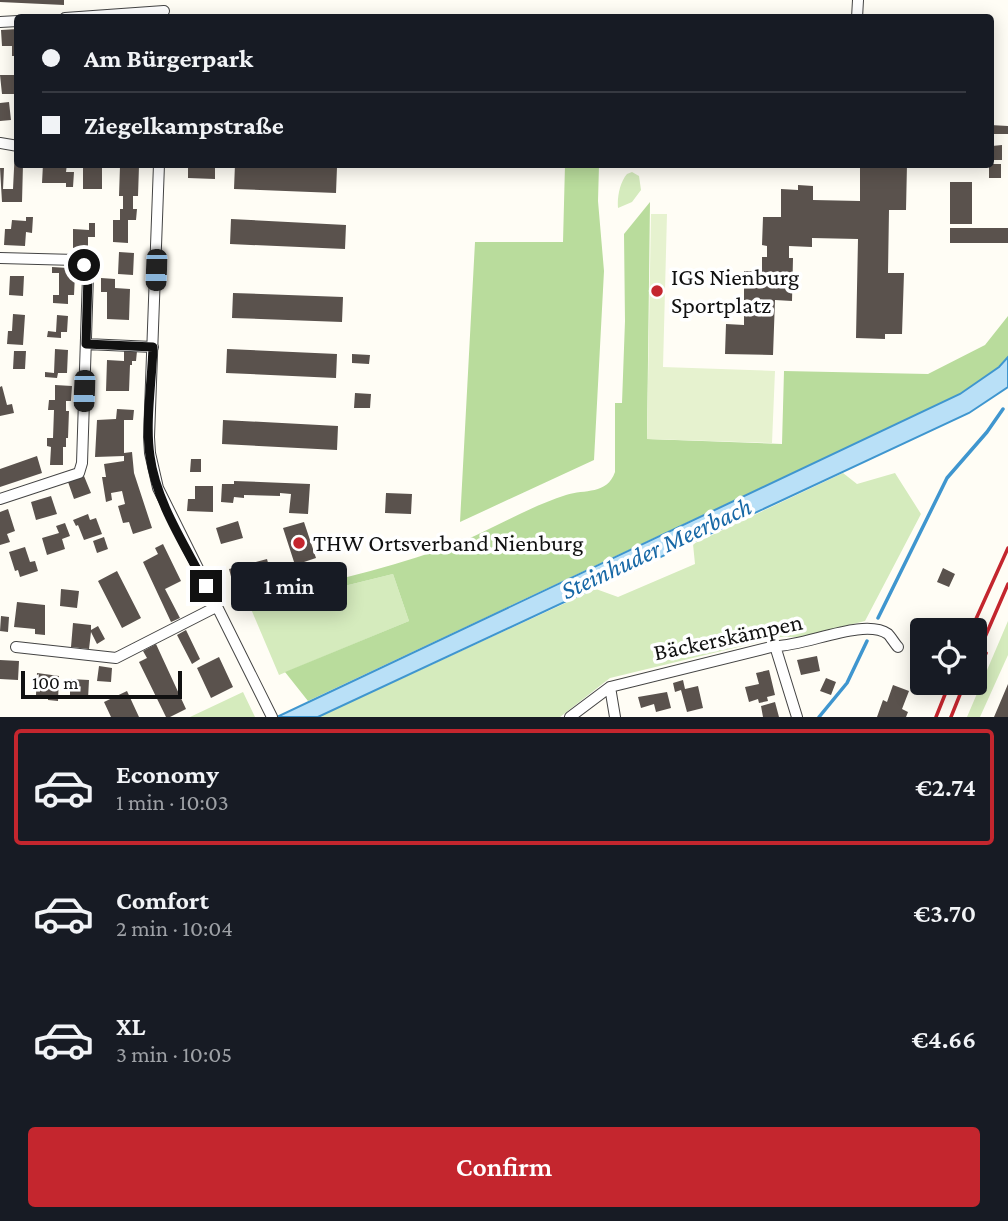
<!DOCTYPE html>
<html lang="en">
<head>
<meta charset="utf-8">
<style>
	:root { --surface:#171b24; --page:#242831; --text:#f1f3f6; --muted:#9ea1a6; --line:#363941; --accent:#c4262e }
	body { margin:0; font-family:"Crimson Pro",serif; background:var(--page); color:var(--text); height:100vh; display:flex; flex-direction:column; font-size:26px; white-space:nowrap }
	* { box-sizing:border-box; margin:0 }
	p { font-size:23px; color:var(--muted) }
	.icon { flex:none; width:38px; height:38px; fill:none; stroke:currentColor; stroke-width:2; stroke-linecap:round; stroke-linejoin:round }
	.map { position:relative; height:717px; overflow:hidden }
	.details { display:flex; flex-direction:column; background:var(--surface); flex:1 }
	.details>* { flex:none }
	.banner { position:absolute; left:14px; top:14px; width:980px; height:154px; border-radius:7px; box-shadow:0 4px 18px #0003; display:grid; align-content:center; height:154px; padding:0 28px; background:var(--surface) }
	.controls { position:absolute; left:910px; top:618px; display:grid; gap:14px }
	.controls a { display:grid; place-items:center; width:77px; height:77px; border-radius:7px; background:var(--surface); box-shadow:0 4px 18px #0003; font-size:35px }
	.scale { position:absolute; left:21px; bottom:18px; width:161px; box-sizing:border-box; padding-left:7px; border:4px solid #111; border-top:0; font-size:19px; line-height:24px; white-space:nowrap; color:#111; -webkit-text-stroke:5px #fff; paint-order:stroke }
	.end { position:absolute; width:32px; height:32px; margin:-16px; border:9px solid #111; background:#fff; box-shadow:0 0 0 4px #fff }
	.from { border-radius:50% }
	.bubble { position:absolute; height:49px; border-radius:7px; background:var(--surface); box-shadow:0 4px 18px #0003; font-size:23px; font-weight:600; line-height:49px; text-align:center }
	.car { position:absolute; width:21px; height:42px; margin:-21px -10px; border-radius:9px; box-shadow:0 0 5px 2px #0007; background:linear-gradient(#222 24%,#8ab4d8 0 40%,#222 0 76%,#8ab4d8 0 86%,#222 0) }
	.banner b { display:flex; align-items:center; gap:24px; height:66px; font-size:26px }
	.banner b+b { border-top:2px solid var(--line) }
	.banner i { width:18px; height:18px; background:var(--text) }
	ul { padding:12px 0 0; list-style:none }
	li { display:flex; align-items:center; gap:21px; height:116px; margin:0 14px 10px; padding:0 14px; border:4px solid transparent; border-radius:7px }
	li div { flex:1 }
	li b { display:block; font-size:26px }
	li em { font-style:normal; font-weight:600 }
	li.current { border-color:var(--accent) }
	li>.icon { width:63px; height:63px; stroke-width:1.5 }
	.cta { display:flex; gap:14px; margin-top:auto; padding:14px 28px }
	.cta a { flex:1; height:80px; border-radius:7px; background:var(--accent); color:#fff; font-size:28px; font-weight:600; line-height:80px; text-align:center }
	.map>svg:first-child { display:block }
	.green { fill:#d5ebbd }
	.forest { fill:#b9dc9c }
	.pitch { fill:#e6f2cf }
	.water { fill:#b9e0f7; stroke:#3f96cf; stroke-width:2 }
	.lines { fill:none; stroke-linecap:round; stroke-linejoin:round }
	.stream { stroke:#3f96cf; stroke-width:3.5 }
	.building { fill:#5a524d }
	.street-casing { stroke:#444; stroke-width:12 }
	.street { stroke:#fff; stroke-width:10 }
	.rail { stroke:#c4262e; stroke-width:3.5 }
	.route { stroke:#111; stroke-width:9 }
	.poi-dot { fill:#c4262e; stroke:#fff; stroke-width:2.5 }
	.labels { text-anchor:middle; stroke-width:7; stroke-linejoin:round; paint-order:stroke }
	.poi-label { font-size:24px; fill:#111; stroke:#fff; text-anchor:start }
	.street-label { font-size:24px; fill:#111; stroke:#fff }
	.water-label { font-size:26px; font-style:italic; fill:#1768a6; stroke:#fff }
</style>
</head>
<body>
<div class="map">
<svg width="1008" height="717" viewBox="0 0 1008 717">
	<rect width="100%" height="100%" fill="#fffdf5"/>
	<!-- green -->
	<path class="green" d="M632,172L639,176L641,190L632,202L618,208C617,197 620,182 627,174Z
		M843,473L857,484L895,473L921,514L865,621L800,637H780L610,678L560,717H318L596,589L618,597L695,564L693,544Z
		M393,574L409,621L279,675L251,609Z
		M1008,621V655L980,717H967Z
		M243,692L255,717H190Z"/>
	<!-- forest -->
	<path class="forest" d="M565,165H599L598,201L604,271L594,460L460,522L475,242H563Z
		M650,202L647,439L782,444L784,371L928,374L985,345L1008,316V357L999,367L960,394L308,701L285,672L409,621L393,574L251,609L248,601C312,585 377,572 439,550C483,536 522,509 566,495C585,489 607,495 615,472V403H622L625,321L624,234Z"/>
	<!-- pitch -->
	<path class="pitch" d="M651,214H667L663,367L775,371L772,443L647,439Z"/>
	<!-- water -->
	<path class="water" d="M1008,357V387L969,413L318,717H277L960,394L999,367Z"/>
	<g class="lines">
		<!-- stream -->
		<path class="stream" d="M878,618L947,478L987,432L1003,409
			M819,717L847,683L867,641"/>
	</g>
	<!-- building -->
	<path class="building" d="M0,0H64V5L0,2Z
		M18,29V56H12V46H2L1,30Z
		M0,75H16V94H2Z
		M9,102L11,120L0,121V103Z
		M990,125L1008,126V134H990Z
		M1002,145V160H992V146Z
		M15,149H18V164H23L22,202H2L0,168H4L3,189H13Z
		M43,164H67L66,172H74L73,187H66V183H42Z
		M83,164H102V189H83Z
		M188,164H215V179L188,178Z
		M235,164L337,167L336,193L234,189Z
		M907,164L906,210H889L888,273H904L902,334H885V339L856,338L858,239L812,238V247L789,246V258H793L792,301L775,300L773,355L725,354L726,324L744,325V311H748V300H744V271H762V257H767V246L762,245L763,217H781V189L798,190V185L813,186V200L860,201V165Z
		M989,164H1001V178H989Z
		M120,166H139L138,196H133V209H137L136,220H128V243L113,242V220H120V209H123V196H119Z
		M950,182H972V224H950Z
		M26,217H33L32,233L26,232L25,246L4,245L5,229H11L12,220L26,221Z
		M231,219L346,225L345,249L230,244Z
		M89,223H95V237H88V248H73V229L89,230Z
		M950,228H1008V243H950Z
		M119,252L134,253L133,275L118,274Z
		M52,267L68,268L67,273L75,274L74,295H68V304L53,303V295H59V273H52Z
		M10,276H24L23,296L9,295Z
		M101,278L115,279V288L130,289L129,320L107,319V292H101Z
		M233,293L343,297L342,322L232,318Z
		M13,314L25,315L23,345L7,344L8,331H12Z
		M57,315L68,316L67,332H61V338L47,337L48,331L56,332Z
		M55,349L68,350L67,373H58L57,378L45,377V372L54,373Z
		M227,349L337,354L336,378L226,373Z
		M124,350L137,351L136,361H132V365H130L129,391H106L107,360L124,361Z
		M14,351H26L25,369H13Z
		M352,354L370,355L369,364L352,363Z
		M55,385L72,386L71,401H66V411H69L68,438H66V447H63V465H50L51,447L47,446V438H53L54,410H48L49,400H55Z
		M2,386L7,405L12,404L14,413L0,416V387Z
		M355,393L371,394L370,408H354Z
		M117,409L134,410L133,420H124V453L132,452L134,473L152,528L133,534L129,522L123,523L118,506L125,504L122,491L111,493L112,500L106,502L102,477H106L104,464L124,461V456L95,457L97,420L116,419Z
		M223,420L338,426L337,450L222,444Z
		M37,456L42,473L0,487V469Z
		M191,459H201V472H190Z
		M84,476L91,493L74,499L68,482Z
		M234,481L310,484L308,514L289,513L291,494L280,493V496L244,495V498L234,497L233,503L221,502L222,484H234Z
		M195,486H213V512L187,511L188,499H195Z
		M386,493L412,494L411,514L385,513Z
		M51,496L57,514L36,520L31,502Z
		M8,509L15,531L7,534L10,542L0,545V512Z
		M88,514L90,520L96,518L102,534L84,540L78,525L76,526L73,520Z
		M238,521L243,538L221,544L216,528Z
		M304,522L316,558L295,565L283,528Z
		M65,523L70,536L62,539L65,549L47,555L42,538L59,533L56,526Z
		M104,537L108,549L97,553L93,541Z
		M163,544L181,581L165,589L180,618L171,622L143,562L158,554L155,548Z
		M25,547L30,562L35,561L38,571L20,577L18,570L15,571L9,552Z
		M267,559L272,578L234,588L229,569Z
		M943,568L955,574L949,587L937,582Z
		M117,571L141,618L122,628L98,581Z
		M61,589L79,591L77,608L60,606Z
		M17,602L45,605V635L35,634V629L14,627Z
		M1,616L9,617L8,632L0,631Z
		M73,623L91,625V630L98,626L105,639L97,644L91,632L89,649L71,647Z
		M186,630L200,659L192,664L177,635Z
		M156,644L186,709L170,717H166L139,662L147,658L143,651Z
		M817,656L820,671L801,675L797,660Z
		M219,657L233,687L211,698L197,668Z
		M0,660L19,661L18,680L0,679Z
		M99,666L112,668L111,682L97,681Z
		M769,670L775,695L767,697L768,701L759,703L758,699L749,702L745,687L759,684L756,673Z
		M37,673L59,676L58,701L48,700V696L36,695Z
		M826,678L836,682L831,695L820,691Z
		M70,679L89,680L88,699H70Z
		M683,680L685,689L698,686L703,708L687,712L681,690L675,692L673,683Z
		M1008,684V717H994Z
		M893,685L909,691L902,709L908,712L906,717H877L883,700L887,702Z
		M127,691L139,717H111L104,702Z
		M667,692L671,708L656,712L654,704L641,708L638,697Z
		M775,702L779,717H763L761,706Z"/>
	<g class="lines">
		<!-- street casing -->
		<g class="street-casing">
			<path id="street" d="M65,18L164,11
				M857,18L858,0
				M0,22L18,21
				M0,143L18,146
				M159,164L149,437L150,453L158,488L272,717
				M0,258L76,260L84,265L88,275L82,463L79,473L0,499
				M86,344L153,347
				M775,646L797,717
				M16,647L116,658L216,607
				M610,687L615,717
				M570,717L610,687L775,646C804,647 864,617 888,634C891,637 895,644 898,647"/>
		</g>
		<!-- street -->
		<use href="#street" class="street"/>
		<!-- rail -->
		<path class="rail" d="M971,630L1008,548
			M975,660L1008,584
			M975,680L986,653
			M936,717L950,682
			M951,717L965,682"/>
	</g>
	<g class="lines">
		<!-- route -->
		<path class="route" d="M84,265L88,275L86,344L153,347C152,381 145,422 150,456C156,502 185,545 206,586"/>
	</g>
	<!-- markers -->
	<g class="poi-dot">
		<circle cx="657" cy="291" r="7"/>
		<circle cx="299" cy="543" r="7"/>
	</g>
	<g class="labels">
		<!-- poi labels -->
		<g class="poi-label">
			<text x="671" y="285">IGS Nienburg<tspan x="671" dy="28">Sportplatz</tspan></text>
			<text x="313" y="551">THW Ortsverband Nienburg</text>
		</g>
		<!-- street labels -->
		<g class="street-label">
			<text transform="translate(728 637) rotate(-12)" y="8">Bäckerskämpen</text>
		</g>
		<!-- water labels -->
		<g class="water-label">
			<text transform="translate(656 548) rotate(-25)" y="9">Steinhuder Meerbach</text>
		</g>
	</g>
</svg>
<div class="controls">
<a><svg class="icon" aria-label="locate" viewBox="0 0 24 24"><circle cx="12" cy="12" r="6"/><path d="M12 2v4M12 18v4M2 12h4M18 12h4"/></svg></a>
</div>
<div class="scale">100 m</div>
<i class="end from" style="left:84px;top:265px"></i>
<i class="end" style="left:206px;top:586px"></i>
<div class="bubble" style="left:231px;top:562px;width:116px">1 min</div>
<i class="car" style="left:156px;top:270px;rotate:182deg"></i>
<i class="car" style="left:84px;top:391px;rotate:182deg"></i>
<div class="banner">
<b><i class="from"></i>Am Bürgerpark</b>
<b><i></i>Ziegelkampstraße</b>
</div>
</div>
<section class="details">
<ul>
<li class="current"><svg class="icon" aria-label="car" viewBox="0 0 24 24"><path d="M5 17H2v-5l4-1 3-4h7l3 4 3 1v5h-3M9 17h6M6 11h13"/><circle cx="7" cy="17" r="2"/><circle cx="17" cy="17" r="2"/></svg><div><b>Economy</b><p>1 min · 10:03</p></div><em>€2.74</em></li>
<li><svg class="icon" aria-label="car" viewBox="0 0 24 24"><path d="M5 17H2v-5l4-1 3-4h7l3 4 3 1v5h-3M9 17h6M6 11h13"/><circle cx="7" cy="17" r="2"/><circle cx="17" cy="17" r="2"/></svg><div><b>Comfort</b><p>2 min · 10:04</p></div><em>€3.70</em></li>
<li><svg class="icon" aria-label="car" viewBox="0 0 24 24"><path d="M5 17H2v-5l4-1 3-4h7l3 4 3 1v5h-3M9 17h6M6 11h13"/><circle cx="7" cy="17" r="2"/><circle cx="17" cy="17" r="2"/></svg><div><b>XL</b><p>3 min · 10:05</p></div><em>€4.66</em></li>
</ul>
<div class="cta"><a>Confirm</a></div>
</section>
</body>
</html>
